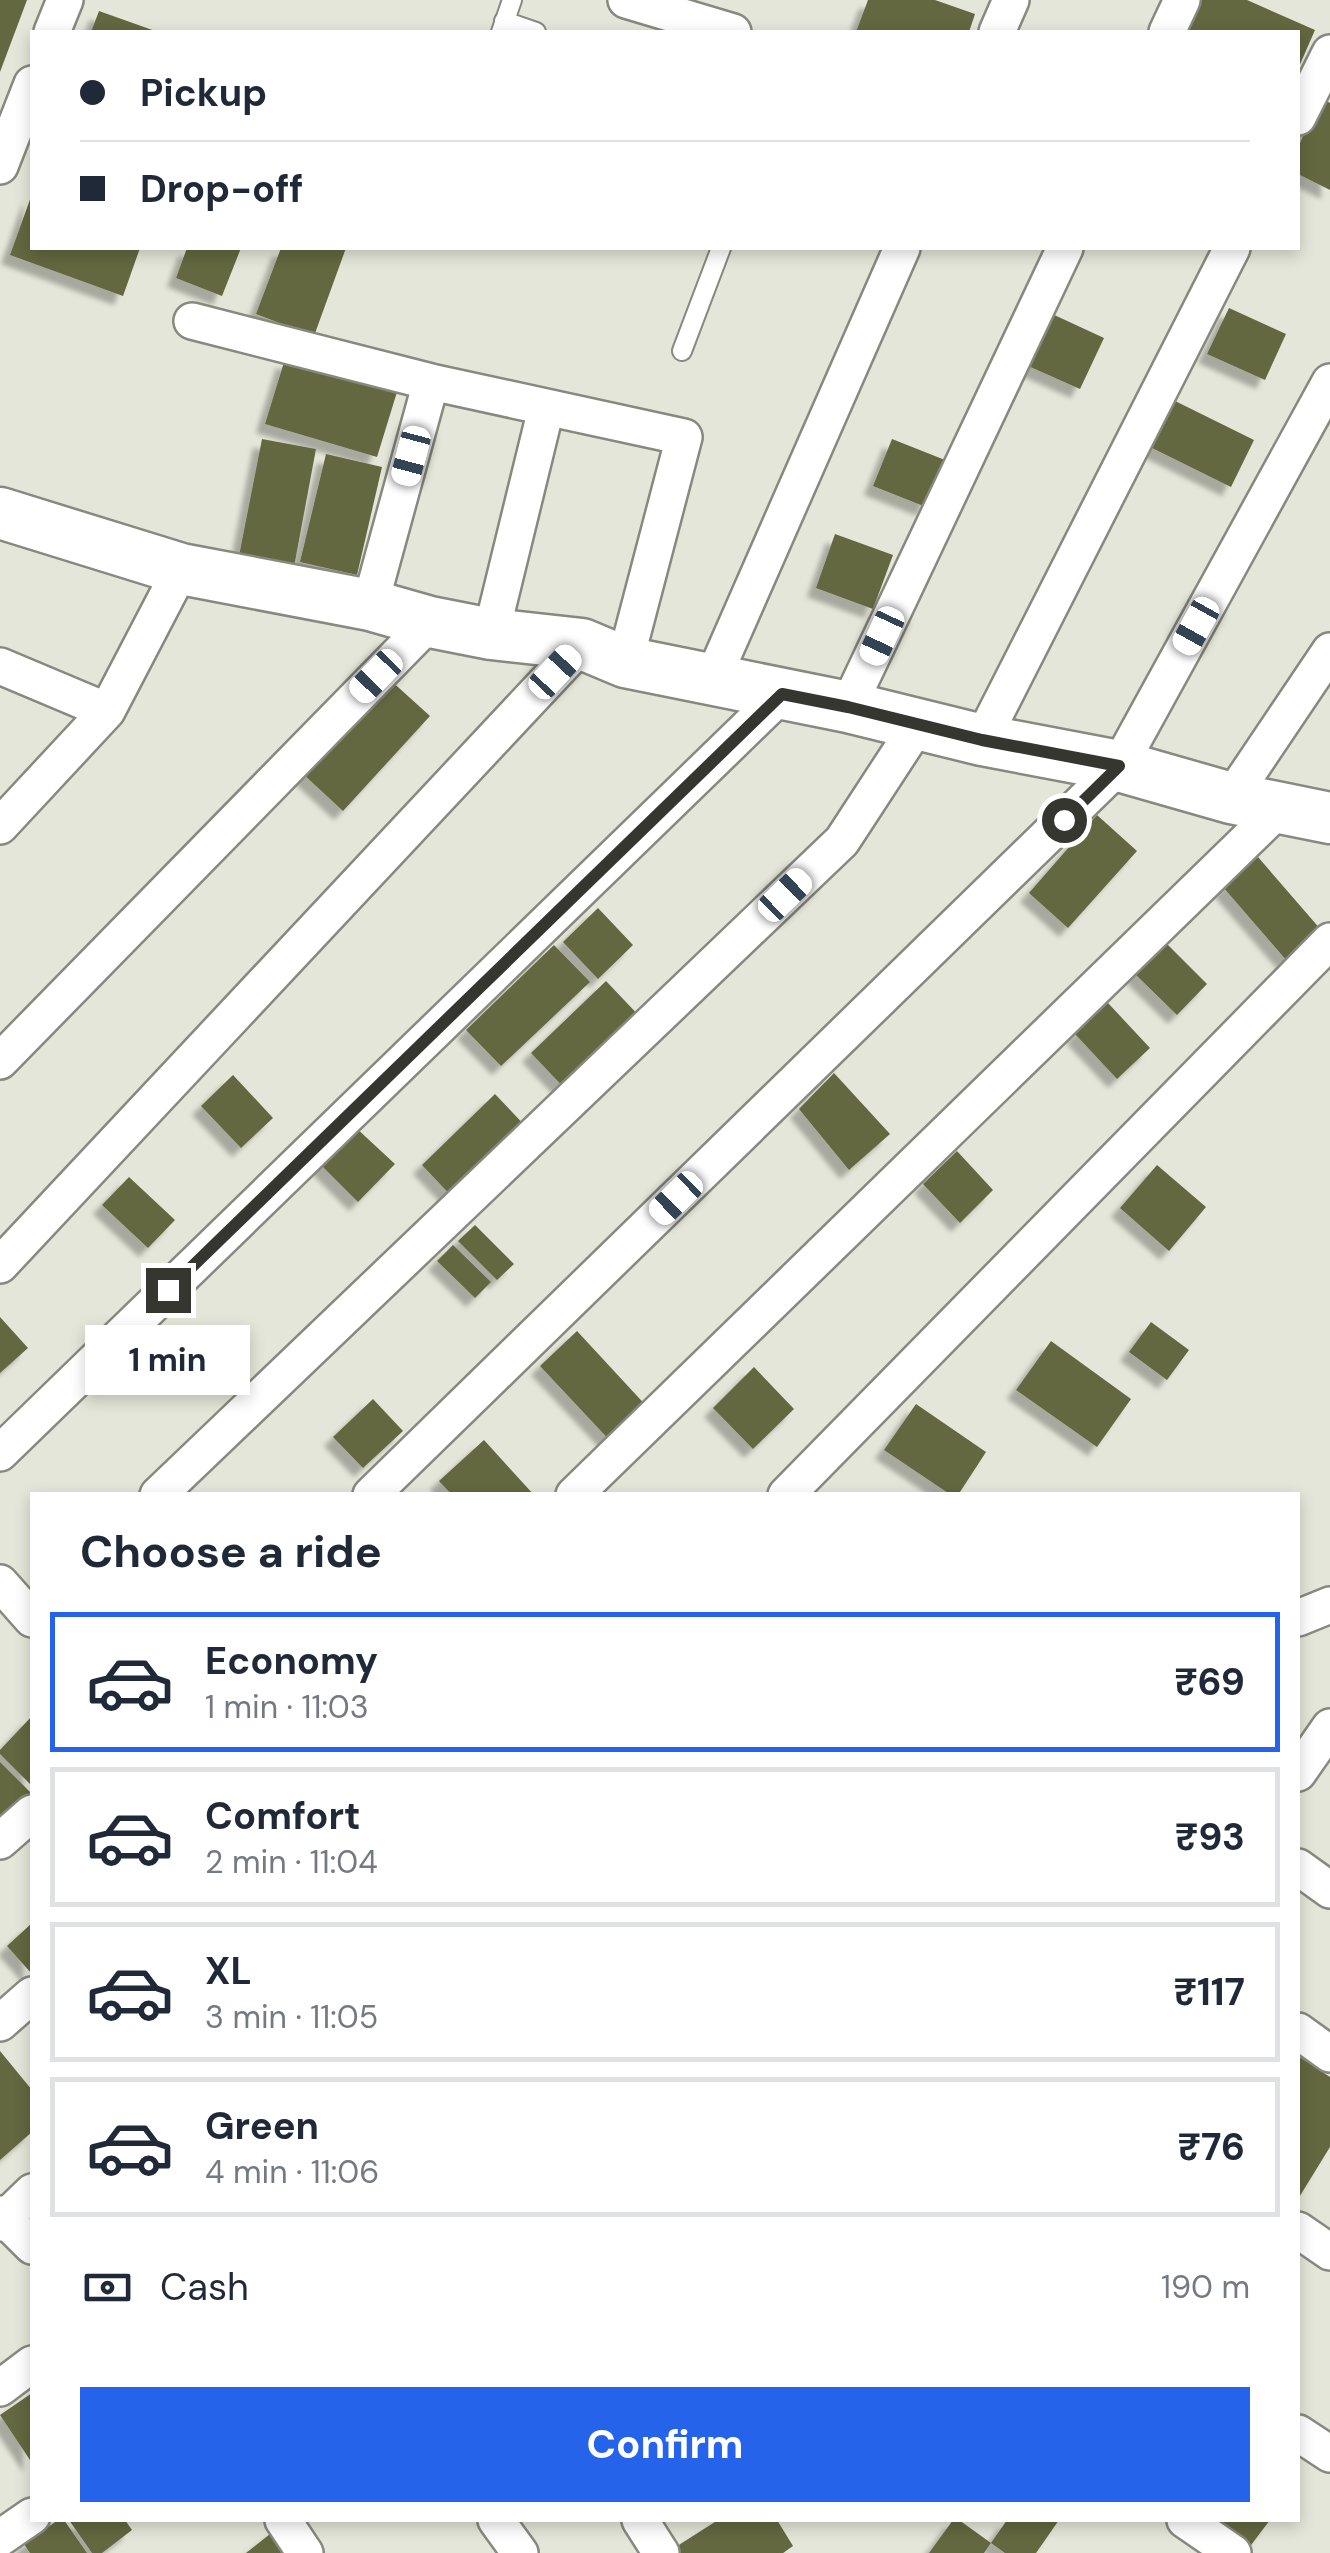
<!DOCTYPE html>
<html lang="en">
<head>
<meta charset="utf-8">
<style>
	:root { --surface:#fff; --page:#f6f6f7; --text:#1f2937; --muted:#747a83; --line:#e0e1e3; --accent:#2563eb }
	body { margin:0; font-family:"DM Sans",sans-serif; background:var(--page); color:var(--text); height:100vh; display:flex; flex-direction:column; font-size:38px; white-space:nowrap }
	* { box-sizing:border-box; margin:0 }
	p { font-size:32px; color:var(--muted) }
	.icon { flex:none; width:55px; height:55px; fill:none; stroke:currentColor; stroke-width:2; stroke-linecap:round; stroke-linejoin:round }
	.map { position:relative; flex:1; overflow:hidden }
	.drawer { position:absolute; left:30px; top:1492px; width:1270px; height:1030px; display:flex; flex-direction:column; background:var(--surface); border-radius:0px; box-shadow:0 5px 15px #0003 }
	.drawer>* { flex:none }
	.banner { position:absolute; left:30px; top:30px; width:1270px; height:220px; border-radius:0px; box-shadow:0 5px 15px #0003; display:grid; align-content:center; height:220px; padding:0 50px; background:var(--surface) }
	.end { position:absolute; width:45px; height:45px; margin:-22px; border:12px solid #363631; background:#fff; box-shadow:0 0 0 5px #fff }
	.from { border-radius:50% }
	.bubble { position:absolute; height:70px; border-radius:0px; background:var(--surface); box-shadow:0 5px 15px #0003; font-size:32px; font-weight:700; line-height:70px; text-align:center }
	.car { position:absolute; width:30px; height:60px; margin:-30px -15px; border-radius:12px; box-shadow:0 0 8px 2px #0007; background:linear-gradient(#fff 24%,#345 0 40%,#fff 0 76%,#345 0 86%,#fff 0) }
	.banner b { display:flex; align-items:center; gap:35px; height:95px; font-size:38px }
	.banner b+b { border-top:2px solid var(--line) }
	.banner i { width:25px; height:25px; background:var(--text) }
	ul { padding:0; list-style:none }
	li { display:flex; align-items:center; gap:30px; height:140px; margin:0 20px 15px; padding:0 30px; border:5px solid var(--line); border-radius:0px }
	li div { flex:1 }
	li b { display:block; font-size:38px }
	li em { font-style:normal; font-weight:700 }
	li.selected { border-color:var(--accent) }
	li>.icon { width:90px; height:90px; stroke-width:1.5 }
	h2 { padding:0 50px; font-size:45px; line-height:120px }
	.pay { display:flex; align-items:center; gap:25px; height:110px; padding:0 50px; font-size:38px }
	.pay p { margin-inline-start:auto }
	.action { display:flex; gap:20px; margin-top:auto; padding:20px 50px }
	.action a { flex:1; height:115px; border-radius:0px; background:var(--accent); color:#fff; font-size:40px; font-weight:700; line-height:115px; text-align:center }
	.map>svg:first-child { display:block }
	.building { fill:#646740; filter:url(#shadow) }
	.lines { fill:none; stroke-linecap:round; stroke-linejoin:round }
	.lane-casing { stroke:#88897e; stroke-width:22 }
	.street-casing { stroke:#88897e; stroke-width:40 }
	.secondary-casing { stroke:#88897e; stroke-width:55 }
	.lane { stroke:#fff; stroke-width:18 }
	.street { stroke:#fff; stroke-width:35 }
	.secondary { stroke:#fff; stroke-width:50 }
	.route { stroke:#363631; stroke-width:12 }
</style>
</head>
<body>
<div class="map">
<svg width="1330" height="2553" viewBox="0 0 1330 2553">
	<defs>
		<filter id="shadow"><feDropShadow dx="-9" dy="9" stdDeviation="2.5" flood-color="#0004"/></filter>
	</defs>
	<rect width="100%" height="100%" fill="#e4e6d9"/>
	<!-- building -->
	<path class="building" d="M0,0H27L0,72Z
		M868,0H935L975,14L969,32H856Z
		M1200,0H1247L1315,30L1298,69V32H1185Z
		M99,11L158,32H91Z
		M1321,98L1330,103V190L1298,174V147Z
		M32,194V248H140L123,296L10,255Z
		M187,248H241L222,296L176,278Z
		M281,248H346L314,336L256,314Z
		M1229,308L1286,334L1265,380L1207,354Z
		M1050,313L1104,338L1080,389L1026,365Z
		M285,359L397,392L377,457L265,424Z
		M1167,397L1254,440L1231,487L1144,444Z
		M262,439L316,449L294,567L239,556Z
		M892,439L945,460L926,507L873,486Z
		M326,454L382,467L357,575L300,562Z
		M835,534L893,555L873,609L816,588Z
		M388,678L430,716L343,811L302,773Z
		M1097,815L1137,851L1068,928L1029,893Z
		M1258,857L1322,931L1287,961L1223,887Z
		M598,908L633,945L598,979L563,942Z
		M1164,941L1207,984L1177,1015L1133,972Z
		M554,945L590,982L501,1066L466,1030Z
		M606,981L645,1022L570,1094L531,1053Z
		M1108,1003L1150,1048L1117,1079L1075,1034Z
		M834,1073L890,1134L849,1170L799,1109Z
		M233,1075L273,1118L241,1148L201,1106Z
		M495,1094L531,1132L458,1203L422,1165Z
		M354,1126L395,1164L358,1202L318,1162Z
		M957,1151L993,1190L960,1223L923,1184Z
		M1157,1165L1206,1207L1169,1251L1120,1208Z
		M129,1177L175,1220L148,1248L102,1205Z
		M475,1225L514,1264L497,1280L458,1241Z
		M453,1245L491,1282L475,1298L437,1261Z
		M0,1317L28,1348L0,1373Z
		M1151,1322L1189,1350L1167,1380L1129,1352Z
		M577,1331L651,1411L615,1446L540,1366Z
		M1051,1341L1131,1399L1097,1447L1016,1390Z
		M754,1367L794,1409L753,1449L713,1408Z
		M373,1399L403,1431L363,1468L333,1437Z
		M916,1404L986,1452L958,1495H951L884,1450Z
		M484,1440L534,1495H452L439,1481Z
		M32,1716V1786L0,1754V1750Z
		M0,1762L32,1794V1800L0,1827Z
		M32,1923V1974L7,1946Z
		M0,2051L32,2090V2132L0,2160Z
		M1298,2056L1330,2077V2147L1298,2199Z
		M32,2393V2463L0,2415Z
		M58,2520H64L87,2553H30L24,2544Z
		M69,2520H125L132,2530L102,2553H92Z
		M718,2520H777L793,2546L783,2553H673L671,2550Z
		M953,2520H959L991,2543L1007,2520H1059L1036,2553H1005L991,2543L984,2553H929Z
		M1216,2520H1270L1245,2553Z
		M279,2527L299,2553H246Z"/>
	<g class="lines">
		<!-- lane casing -->
		<g class="lane-casing">
			<path id="lane" d="M504,21L536,32
				M501,32L512,0
				M682,351L721,248"/>
		</g>
		<!-- street casing -->
		<g class="street-casing">
			<path id="street" d="M626,0L733,32
				M52,32L65,0
				M997,32L1011,0
				M1167,32L1182,0
				M1298,117L1330,53
				M0,166L32,84
				M192,321L431,382L684,437L625,662
				M370,605L431,382
				M491,634L546,409
				M0,666L107,711
				M713,678L902,248
				M848,707L1065,248
				M982,740L1232,248
				M1231,798L1330,651
				M0,826L107,711L181,569
				M0,1061L430,622
				M0,1265L582,644
				M0,1453L782,694
				M158,1495L842,841L917,726
				M371,1495L1119,766L1330,382
				M574,1495L1279,809
				M786,1495L1330,941
				M0,1583L32,1619
				M1298,1618L1330,1605
				M1298,1773L1330,1727
				M0,1841L32,1813
				M1298,1867L1330,1890
				M0,2023L32,1995
				M1298,2031L1330,2054
				M0,2214L32,2246
				M0,2223L32,2192
				M1298,2230L1330,2252
				M0,2388L32,2364
				M1298,2433L1330,2454
				M283,2520L305,2553
				M496,2520L520,2553
				M640,2520L661,2553
				M1185,2520L1233,2553
				M0,2538L32,2516"/>
		</g>
		<!-- secondary casing -->
		<g class="secondary-casing">
			<path id="secondary" d="M0,513L181,569L370,605L430,622L491,634L582,644L625,662L848,707L982,740L1119,766L1231,798L1330,818"/>
		</g>
		<!-- lane -->
		<use href="#lane" class="lane"/>
		<!-- street -->
		<use href="#street" class="street"/>
		<!-- secondary -->
		<use href="#secondary" class="secondary"/>
	</g>
	<g class="lines">
		<!-- route -->
		<path class="route" d="M168,1290L782,694L848,707L982,740L1119,766L1064,820"/>
	</g>
</svg>
<i class="end from" style="left:1064px;top:820px"></i>
<i class="end" style="left:168px;top:1290px"></i>
<div class="bubble" style="left:85px;top:1325px;width:165px">1 min</div>
<i class="car" style="left:411px;top:456px;rotate:195deg"></i>
<i class="car" style="left:1196px;top:626px;rotate:209deg"></i>
<i class="car" style="left:882px;top:636px;rotate:205deg"></i>
<i class="car" style="left:555px;top:672px;rotate:43deg"></i>
<i class="car" style="left:376px;top:676px;rotate:224deg"></i>
<i class="car" style="left:785px;top:895px;rotate:46deg"></i>
<i class="car" style="left:676px;top:1198px;rotate:226deg"></i>
<div class="banner">
<b><i class="from"></i>Pickup</b>
<b><i></i>Drop-off</b>
</div>
<section class="drawer">
<h2>Choose a ride</h2>
<ul>
<li class="selected"><svg class="icon" aria-label="car" viewBox="0 0 24 24"><path d="M5 17H2v-5l4-1 3-4h7l3 4 3 1v5h-3M9 17h6M6 11h13"/><circle cx="7" cy="17" r="2"/><circle cx="17" cy="17" r="2"/></svg><div><b>Economy</b><p>1 min · 11:03</p></div><em>₹69</em></li>
<li><svg class="icon" aria-label="car" viewBox="0 0 24 24"><path d="M5 17H2v-5l4-1 3-4h7l3 4 3 1v5h-3M9 17h6M6 11h13"/><circle cx="7" cy="17" r="2"/><circle cx="17" cy="17" r="2"/></svg><div><b>Comfort</b><p>2 min · 11:04</p></div><em>₹93</em></li>
<li><svg class="icon" aria-label="car" viewBox="0 0 24 24"><path d="M5 17H2v-5l4-1 3-4h7l3 4 3 1v5h-3M9 17h6M6 11h13"/><circle cx="7" cy="17" r="2"/><circle cx="17" cy="17" r="2"/></svg><div><b>XL</b><p>3 min · 11:05</p></div><em>₹117</em></li>
<li><svg class="icon" aria-label="car" viewBox="0 0 24 24"><path d="M5 17H2v-5l4-1 3-4h7l3 4 3 1v5h-3M9 17h6M6 11h13"/><circle cx="7" cy="17" r="2"/><circle cx="17" cy="17" r="2"/></svg><div><b>Green</b><p>4 min · 11:06</p></div><em>₹76</em></li>
</ul>
<div class="pay"><svg class="icon" aria-label="cash" viewBox="0 0 24 24"><path d="M3 7h18v10H3z"/><circle cx="12" cy="12" r="2"/></svg>Cash<p>190 m</p></div>
<div class="action"><a>Confirm</a></div>
</section>
</div>
</body>
</html>
